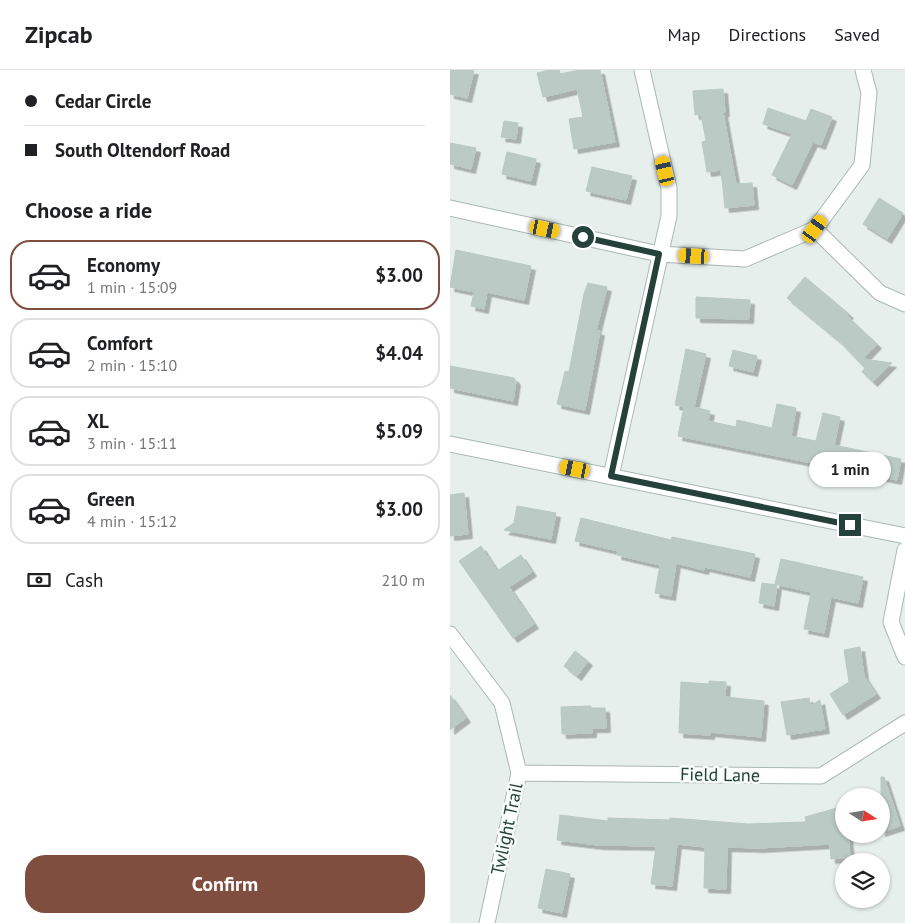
<!DOCTYPE html>
<html lang="en">
<head>
<meta charset="utf-8">
<style>
	:root { --surface:#fff; --page:#f6f6f6; --text:#202124; --muted:#757577; --line:#e0e0e0; --accent:#7f4e3f }
	body { margin:0; font-family:"PT Sans",sans-serif; background:var(--page); color:var(--text); height:100vh; display:flex; flex-direction:column; font-size:19px; white-space:nowrap }
	* { box-sizing:border-box; margin:0 }
	p { font-size:16px; color:var(--muted) }
	.icon { flex:none; width:28px; height:28px; fill:none; stroke:currentColor; stroke-width:2; stroke-linecap:round; stroke-linejoin:round }
	.map { position:relative; flex:1; overflow:hidden }
	.panel { display:flex; flex-direction:column; background:var(--surface); width:450px }
	.panel>* { flex:none }
	.top-card { display:grid; align-content:center; height:110px; padding:0 25px; background:var(--surface) }
	.needle { width:32px; rotate:102deg }
	.controls { position:absolute; left:385px; top:718px; display:grid; gap:10px }
	.controls a { display:grid; place-items:center; width:55px; height:55px; border-radius:50%; background:var(--surface); box-shadow:0 1px 4px #0004; font-size:25px }
	.end { position:absolute; width:22px; height:22px; margin:-11px; border:6px solid #24423a; background:#fff; box-shadow:0 0 0 2px #fff }
	.from { border-radius:50% }
	.bubble { position:absolute; height:35px; border-radius:18px; background:var(--surface); box-shadow:0 1px 4px #0004; font-size:16px; font-weight:700; line-height:35px; text-align:center }
	.car { position:absolute; width:15px; height:30px; margin:-15px -8px; border-radius:6px; box-shadow:0 0 4px 1px #0007; background:linear-gradient(#f5c518 24%,#345 0 40%,#f5c518 0 76%,#345 0 86%,#f5c518 0) }
	.top-card b { display:flex; align-items:center; gap:18px; height:48px; font-size:19px }
	.top-card b+b { border-top:1px solid var(--line) }
	.top-card i { width:12px; height:12px; background:var(--text) }
	ul { padding:0; list-style:none }
	li { display:flex; align-items:center; gap:15px; height:70px; margin:0 10px 8px; padding:0 15px; border:2px solid var(--line); border-radius:20px }
	li div { flex:1 }
	li b { display:block; font-size:19px }
	li em { font-style:normal; font-weight:700 }
	li.on { border-color:var(--accent) }
	li>.icon { width:45px; height:45px; stroke-width:1.5 }
	h2 { padding:0 25px; font-size:22px; line-height:60px }
	.pay { display:flex; align-items:center; gap:12px; height:55px; padding:0 25px; font-size:19px }
	.pay p { margin-inline-start:auto }
	.button { display:flex; gap:10px; margin-top:auto; padding:10px 25px }
	.button a { flex:1; height:58px; border-radius:20px; background:var(--accent); color:#fff; font-size:20px; font-weight:700; line-height:58px; text-align:center }
	header { display:flex; align-items:center; gap:30px; box-sizing:border-box; height:70px; padding:0 25px; background:var(--surface); border-bottom:1px solid var(--line) }
	header strong { font-size:24px }
	nav { display:flex; gap:28px; margin-inline-start:auto; font-size:18px }
	main { display:flex; flex:1; min-height:0 }
	.map>svg:first-child { display:block }
	.building { fill:#bbcac4; stroke:#b8c9c2; filter:url(#shadow) }
	.lines { fill:none; stroke-linecap:round; stroke-linejoin:round }
	.street-casing { stroke:#a8b8b2; stroke-width:17 }
	.street { stroke:#fff; stroke-width:15 }
	.route { stroke:#24423a; stroke-width:6 }
	.labels { text-anchor:middle; stroke-width:5; stroke-linejoin:round; paint-order:stroke }
	.street-label { font-size:18px; fill:#24423a; stroke:#f7fbf9 }
</style>
</head>
<body>
<header>
<strong>Zipcab</strong>
<nav><a>Map</a><a>Directions</a><a>Saved</a></nav>
</header>
<main>
<section class="panel">
<div class="top-card">
<b><i class="from"></i>Cedar Circle</b>
<b><i></i>South Oltendorf Road</b>
</div>
<h2>Choose a ride</h2>
<ul>
<li class="on"><svg class="icon" aria-label="car" viewBox="0 0 24 24"><path d="M5 17H2v-5l4-1 3-4h7l3 4 3 1v5h-3M9 17h6M6 11h13"/><circle cx="7" cy="17" r="2"/><circle cx="17" cy="17" r="2"/></svg><div><b>Economy</b><p>1 min · 15:09</p></div><em>$3.00</em></li>
<li><svg class="icon" aria-label="car" viewBox="0 0 24 24"><path d="M5 17H2v-5l4-1 3-4h7l3 4 3 1v5h-3M9 17h6M6 11h13"/><circle cx="7" cy="17" r="2"/><circle cx="17" cy="17" r="2"/></svg><div><b>Comfort</b><p>2 min · 15:10</p></div><em>$4.04</em></li>
<li><svg class="icon" aria-label="car" viewBox="0 0 24 24"><path d="M5 17H2v-5l4-1 3-4h7l3 4 3 1v5h-3M9 17h6M6 11h13"/><circle cx="7" cy="17" r="2"/><circle cx="17" cy="17" r="2"/></svg><div><b>XL</b><p>3 min · 15:11</p></div><em>$5.09</em></li>
<li><svg class="icon" aria-label="car" viewBox="0 0 24 24"><path d="M5 17H2v-5l4-1 3-4h7l3 4 3 1v5h-3M9 17h6M6 11h13"/><circle cx="7" cy="17" r="2"/><circle cx="17" cy="17" r="2"/></svg><div><b>Green</b><p>4 min · 15:12</p></div><em>$3.00</em></li>
</ul>
<div class="pay"><svg class="icon" aria-label="cash" viewBox="0 0 24 24"><path d="M3 7h18v10H3z"/><circle cx="12" cy="12" r="2"/></svg>Cash<p>210 m</p></div>
<div class="button"><a>Confirm</a></div>
</section>
<div class="map">
<svg width="455" height="853" viewBox="0 0 455 853">
	<defs>
		<filter id="shadow"><feDropShadow dx="4.5" dy="4.5" stdDeviation="0" flood-color="#0004"/></filter>
	</defs>
	<rect width="100%" height="100%" fill="#e6efeb"/>
	<!-- building -->
	<path class="building" d="M0,0H24L17,28L0,24Z
		M100,0H109L110,4L129,0H150L165,72L124,79L119,49L133,47L127,19L93,27L87,3Z
		M273,19L275,42H273L286,114L302,113L304,135L275,138L271,100L257,102L252,72L256,71L251,44L245,45L243,21Z
		M318,38L356,51L361,39L382,47L371,75L363,72L342,115L322,105L342,64L313,54Z
		M54,51L68,53L66,69L51,67Z
		M0,73L26,78L21,99L0,94Z
		M57,82L86,89L81,111L52,104Z
		M142,97L182,106L176,130L136,121Z
		M429,128L453,143L437,169L413,154Z
		M6,180L81,196L74,230L37,222L34,239L21,236L24,222L0,217Z
		M355,207L399,244L397,246L427,274L413,289L442,293L423,312L412,302L415,298L389,271L337,228Z
		M138,213L157,217L146,261H150L135,340L107,334L115,301L119,302L134,224Z
		M246,227L300,230L299,249L246,248Z
		M236,279L256,284L244,337L260,341L258,351L286,357L287,350L322,358L327,334L346,338L341,366L366,371L373,343L390,347L384,375L451,389L447,410L228,366L234,337L225,335Z
		M283,280L307,286L303,302L279,296Z
		M0,296L64,308L66,311L63,331L0,318Z
		M14,423L18,464L0,466V425Z
		M67,436L106,443L101,469L54,460L64,453Z
		M131,448L221,470L222,467L305,484L300,507L255,497L254,500L226,493L221,526L205,523L210,495L167,485L168,481L125,471Z
		M31,476L47,501L71,485L82,502L59,517L84,554L63,568L9,491Z
		M331,489L413,507L408,533L381,527L374,563L354,559L361,522L325,514Z
		M312,513L327,515L324,536L309,533Z
		M410,577L414,606L426,624L393,645L380,624L399,612L394,580Z
		M125,581L138,591L127,606L114,596Z
		M259,611L276,612L275,627L314,631L311,667L260,662V665L229,663L231,612L259,614Z
		M0,625L16,648L0,660Z
		M359,628L360,636L370,630L375,659L337,665L331,632Z
		M141,636V638H155L156,658H142V663L112,664L111,637Z
		M431,707H434L450,756L431,762Z
		M394,736V764H398L400,787L381,789L380,774L309,778L277,777L276,819L254,818L255,777L227,774L222,816L201,814L206,776L148,775L107,770L110,745L158,751V748L219,750L220,748L298,754L356,752L355,747Z
		M96,799L120,804L112,843L88,838Z"/>
	<g class="lines">
		<!-- street casing -->
		<g class="street-casing">
			<path id="street" d="M0,138L209,184L295,189L365,159L412,95L419,23L413,0
				M365,159L430,223L455,234
				M0,374L455,466
				M161,406L219,146V118L192,0
				M455,480L441,552L455,587
				M0,564L52,633L69,703L37,853
				M69,703L371,706L455,653"/>
		</g>
		<!-- street -->
		<use href="#street" class="street"/>
	</g>
	<g class="lines">
		<!-- route -->
		<path class="route" d="M133,167L209,184L161,406L400,455"/>
	</g>
	<g class="labels">
		<!-- street labels -->
		<g class="street-label">
			<text transform="translate(270 705) rotate(1)" y="6">Field Lane</text>
			<text transform="translate(57 759) rotate(-78)" y="6">Twlight Trail</text>
		</g>
	</g>
</svg>
<div class="controls">
<a><svg class="needle" viewBox="-14 -14 28 28"><path d="M0-13l5 13h-10z" fill="#e53935"/><path d="M0 13l5-13h-10z" fill="#757577"/></svg></a>
<a><svg class="icon" aria-label="layers" viewBox="0 0 24 24"><path d="M12 4l9 5-9 5-9-5zM3 14l9 5 9-5"/></svg></a>
</div>
<i class="end from" style="left:133px;top:167px"></i>
<i class="end" style="left:400px;top:455px"></i>
<div class="bubble" style="left:359px;top:382px;width:82px">1 min</div>
<i class="car" style="left:215px;top:101px;rotate:347deg"></i>
<i class="car" style="left:95px;top:159px;rotate:102deg"></i>
<i class="car" style="left:365px;top:159px;rotate:36deg"></i>
<i class="car" style="left:244px;top:186px;rotate:273deg"></i>
<i class="car" style="left:125px;top:399px;rotate:281deg"></i>
</div>
</main>
</body>
</html>
